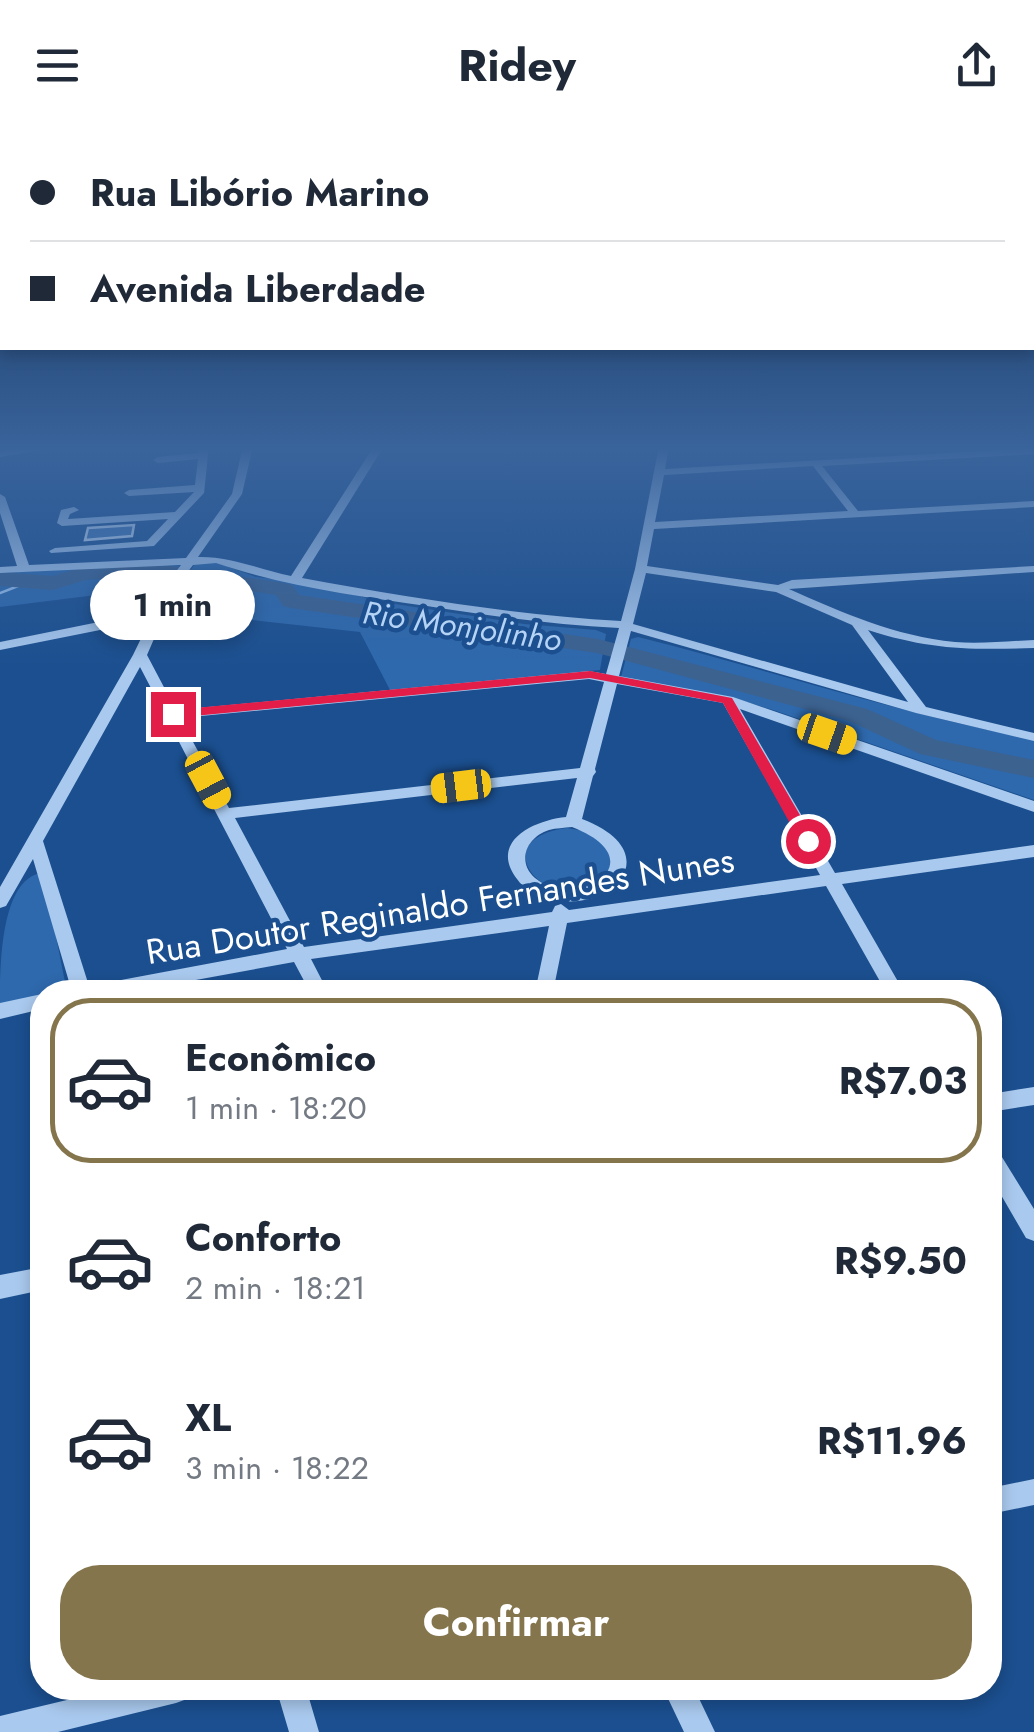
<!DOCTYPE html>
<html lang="pt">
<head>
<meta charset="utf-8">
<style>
	:root { --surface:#fff; --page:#f2f2f3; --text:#1f2937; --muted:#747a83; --line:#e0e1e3; --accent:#84754c }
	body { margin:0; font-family:Jost,sans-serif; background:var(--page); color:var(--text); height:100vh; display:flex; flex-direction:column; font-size:38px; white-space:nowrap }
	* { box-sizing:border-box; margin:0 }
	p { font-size:32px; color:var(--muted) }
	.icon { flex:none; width:55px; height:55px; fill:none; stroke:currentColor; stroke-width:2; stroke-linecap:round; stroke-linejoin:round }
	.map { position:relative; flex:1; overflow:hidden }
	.sheet { position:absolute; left:30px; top:850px; width:972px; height:720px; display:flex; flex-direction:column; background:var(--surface); border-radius:40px; box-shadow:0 5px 15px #0003 }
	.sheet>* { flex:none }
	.top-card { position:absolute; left:0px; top:0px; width:1035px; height:220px; box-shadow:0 5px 15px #0003; display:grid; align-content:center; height:220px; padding:0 30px; background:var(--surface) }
	.end { position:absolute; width:45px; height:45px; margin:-22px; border:12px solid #e11d48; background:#fff; box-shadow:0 0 0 5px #fff }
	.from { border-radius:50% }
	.bubble { position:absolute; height:70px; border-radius:35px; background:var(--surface); box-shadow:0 5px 15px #0003; font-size:32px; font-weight:700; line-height:70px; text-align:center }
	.car { position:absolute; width:30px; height:60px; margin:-30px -15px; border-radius:12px; box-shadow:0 0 8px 2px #0007; background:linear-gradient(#f5c518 24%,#345 0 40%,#f5c518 0 76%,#345 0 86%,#f5c518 0) }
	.top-card b { display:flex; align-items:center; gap:35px; height:95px; font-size:38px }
	.top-card b+b { border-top:2px solid var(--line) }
	.top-card i { width:25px; height:25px; background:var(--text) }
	ul { padding:18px 0 0; list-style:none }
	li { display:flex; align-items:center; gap:30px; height:165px; margin:0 20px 15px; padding:0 10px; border:5px solid transparent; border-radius:40px }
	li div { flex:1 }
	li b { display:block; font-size:38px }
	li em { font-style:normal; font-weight:700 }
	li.on { border-color:var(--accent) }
	li>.icon { width:90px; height:90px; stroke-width:1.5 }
	.cta { display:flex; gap:20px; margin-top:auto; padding:20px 30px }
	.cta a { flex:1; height:115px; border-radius:40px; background:var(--accent); color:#fff; font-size:40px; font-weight:700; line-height:115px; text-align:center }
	header { display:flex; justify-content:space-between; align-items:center; height:130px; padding:0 30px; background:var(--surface); font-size:45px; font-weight:700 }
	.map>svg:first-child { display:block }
	.green { fill:#2e69ad }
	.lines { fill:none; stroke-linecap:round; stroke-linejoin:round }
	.stream { stroke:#9cc4f0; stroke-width:2.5 }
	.river { fill:#3c6290; fill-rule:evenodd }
	.building { fill:#4478b7; stroke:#cfe3fa; stroke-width:2.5 }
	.minor { fill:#a9c9ee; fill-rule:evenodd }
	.route { fill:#e11d48 }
	.labels { text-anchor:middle; stroke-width:9; stroke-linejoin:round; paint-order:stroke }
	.far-water-label { font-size:32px; font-style:italic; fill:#b5d3f5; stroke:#1b4f8f }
	.street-label { font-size:35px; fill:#fff; stroke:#1b4f8f }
</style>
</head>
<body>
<header><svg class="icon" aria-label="menu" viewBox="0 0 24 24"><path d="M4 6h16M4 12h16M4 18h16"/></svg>Ridey<svg class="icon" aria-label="share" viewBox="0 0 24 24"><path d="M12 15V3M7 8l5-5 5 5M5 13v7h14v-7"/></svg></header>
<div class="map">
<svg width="1034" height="1602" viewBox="0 0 1034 1602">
	<rect width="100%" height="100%" fill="#1b4f8f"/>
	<!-- green -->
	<path class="green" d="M196,432H215L256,447L303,452L382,472L524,494L596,500L606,504L600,540L390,560L360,502L252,490L173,467Z
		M147,435L180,436L156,468L96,465L0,477V443Z
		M638,507C770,540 900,584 1034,609V670L773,580L729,567L621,547L631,509Z
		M567,698L584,701L609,717L611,741C559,801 474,710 567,698Z
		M37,744L44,746L65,852L55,862L0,874C0,839 0,756 37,744Z"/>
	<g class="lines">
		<!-- stream -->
		<path class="stream" d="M0,463L31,451"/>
		<!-- river -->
		<path class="river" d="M150,433L284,453L292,455L299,465L598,509L867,579L936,610L1034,630V648L920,624L849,591L597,523L291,478L283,476L276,465L150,445L86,450L52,460L0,456V442L52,446L85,437Z"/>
	</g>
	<!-- building -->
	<path class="building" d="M134,395L132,406L85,410L88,398Z"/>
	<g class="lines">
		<!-- minor -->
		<path class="minor" d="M41,316H64L0,327V321Z
			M199,316H209L204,363L154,416L51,423L49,421L55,418L147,411L168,389L62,396L57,393L61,380L74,377L79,380L70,384L68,389L175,382L194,362L129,366L124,363L129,360L195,355L198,329L158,333L153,330L158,327L198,323Z
			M243,316H253L242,364L198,427C230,426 261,440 291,446L374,316H384L302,448C407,467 514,485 621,491L635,439L659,316H669L665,339L1034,318V324L822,336L858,381L1034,371V377L654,399L647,436L778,455L792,450L1034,436V442L789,459C843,483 895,506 955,512C981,514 1008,511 1034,510V518C970,520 930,520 868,500L926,577L1034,603V611L916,583L631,501L619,546L733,567L1034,671V682L740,579L835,743L1034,715V727L842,754L904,862H886L826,756L567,793L553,862H535L549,796L311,829L328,862H310L294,832L130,862H72L33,729L6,776L0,778V757L133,525L150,490L0,520V512L153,481L165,456L181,435L0,443V437L17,436L0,383V364L5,367L29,435L186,428L232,364ZM813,336L848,381L655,392L664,345ZM216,433C284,456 357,466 427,476C491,486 554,495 619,498L606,544L589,541L176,580L147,525L177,456L193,435ZM646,443L776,462L852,495L908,572L633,494ZM140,537L287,819L89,856L43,711ZM589,549L604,552L580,638L229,678L180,588ZM617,554L723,573L820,745L569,780L561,774L555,776L552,782L304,817L235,688L577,648L566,687C535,690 488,711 517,749C524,759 532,762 542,766C605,791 674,724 582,689L593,646L596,642L595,639ZM572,697C659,731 576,783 535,748C516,731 527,707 549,700C556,698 564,698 572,697Z
			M42,864V879L0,889V873Z
			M1034,957V975L990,982V964Z
			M990,1016L997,1019L1034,1079V1111L1026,1108L990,1046Z
			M42,1137V1160L0,1169V1145Z
			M1034,1349V1375L990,1384V1358Z
			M117,1558H191L187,1569L176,1573L58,1602H0V1586Z
			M276,1558H306L319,1602H289Z
			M663,1558H694L715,1602H684Z"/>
	</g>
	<!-- sky -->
	<linearGradient id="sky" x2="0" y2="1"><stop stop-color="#0f2b4f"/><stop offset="0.59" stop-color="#39639b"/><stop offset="1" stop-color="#39639b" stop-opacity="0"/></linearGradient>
	<rect width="1034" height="540" fill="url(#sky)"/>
	<!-- route -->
	<path class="route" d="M590,541L732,568L815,711L813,715H802L723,573L590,548L173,588L166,584L173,580Z"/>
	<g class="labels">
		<!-- far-water labels -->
		<g class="far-water-label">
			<text transform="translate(462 496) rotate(8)" y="11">Rio Monjolinho</text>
		</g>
		<!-- street labels -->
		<g class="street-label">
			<text transform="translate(440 776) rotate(-9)" y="12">Rua Doutor Reginaldo Fernandes Nunes</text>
		</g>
	</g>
</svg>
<i class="end from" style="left:808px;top:711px"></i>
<i class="end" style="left:173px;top:584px"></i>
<div class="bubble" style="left:90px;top:440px;width:165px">1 min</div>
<i class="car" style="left:827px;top:604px;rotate:109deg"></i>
<i class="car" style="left:208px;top:650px;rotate:152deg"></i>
<i class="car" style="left:461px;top:656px;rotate:263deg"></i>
<div class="top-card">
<b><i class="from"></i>Rua Libório Marino</b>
<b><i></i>Avenida Liberdade</b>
</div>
<section class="sheet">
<ul>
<li class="on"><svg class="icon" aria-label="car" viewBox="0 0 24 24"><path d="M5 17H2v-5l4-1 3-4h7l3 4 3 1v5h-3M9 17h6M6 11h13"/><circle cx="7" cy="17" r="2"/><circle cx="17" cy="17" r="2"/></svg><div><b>Econômico</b><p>1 min · 18:20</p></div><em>R$7.03</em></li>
<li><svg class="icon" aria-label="car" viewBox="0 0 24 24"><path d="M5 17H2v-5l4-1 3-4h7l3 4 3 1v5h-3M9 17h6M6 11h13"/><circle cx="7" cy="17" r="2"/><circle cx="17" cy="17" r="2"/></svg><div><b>Conforto</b><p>2 min · 18:21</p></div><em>R$9.50</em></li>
<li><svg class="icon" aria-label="car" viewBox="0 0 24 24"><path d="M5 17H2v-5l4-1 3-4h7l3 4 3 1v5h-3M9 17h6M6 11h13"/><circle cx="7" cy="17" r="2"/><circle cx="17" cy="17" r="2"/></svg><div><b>XL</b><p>3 min · 18:22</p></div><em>R$11.96</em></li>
</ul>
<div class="cta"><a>Confirmar</a></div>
</section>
</div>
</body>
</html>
